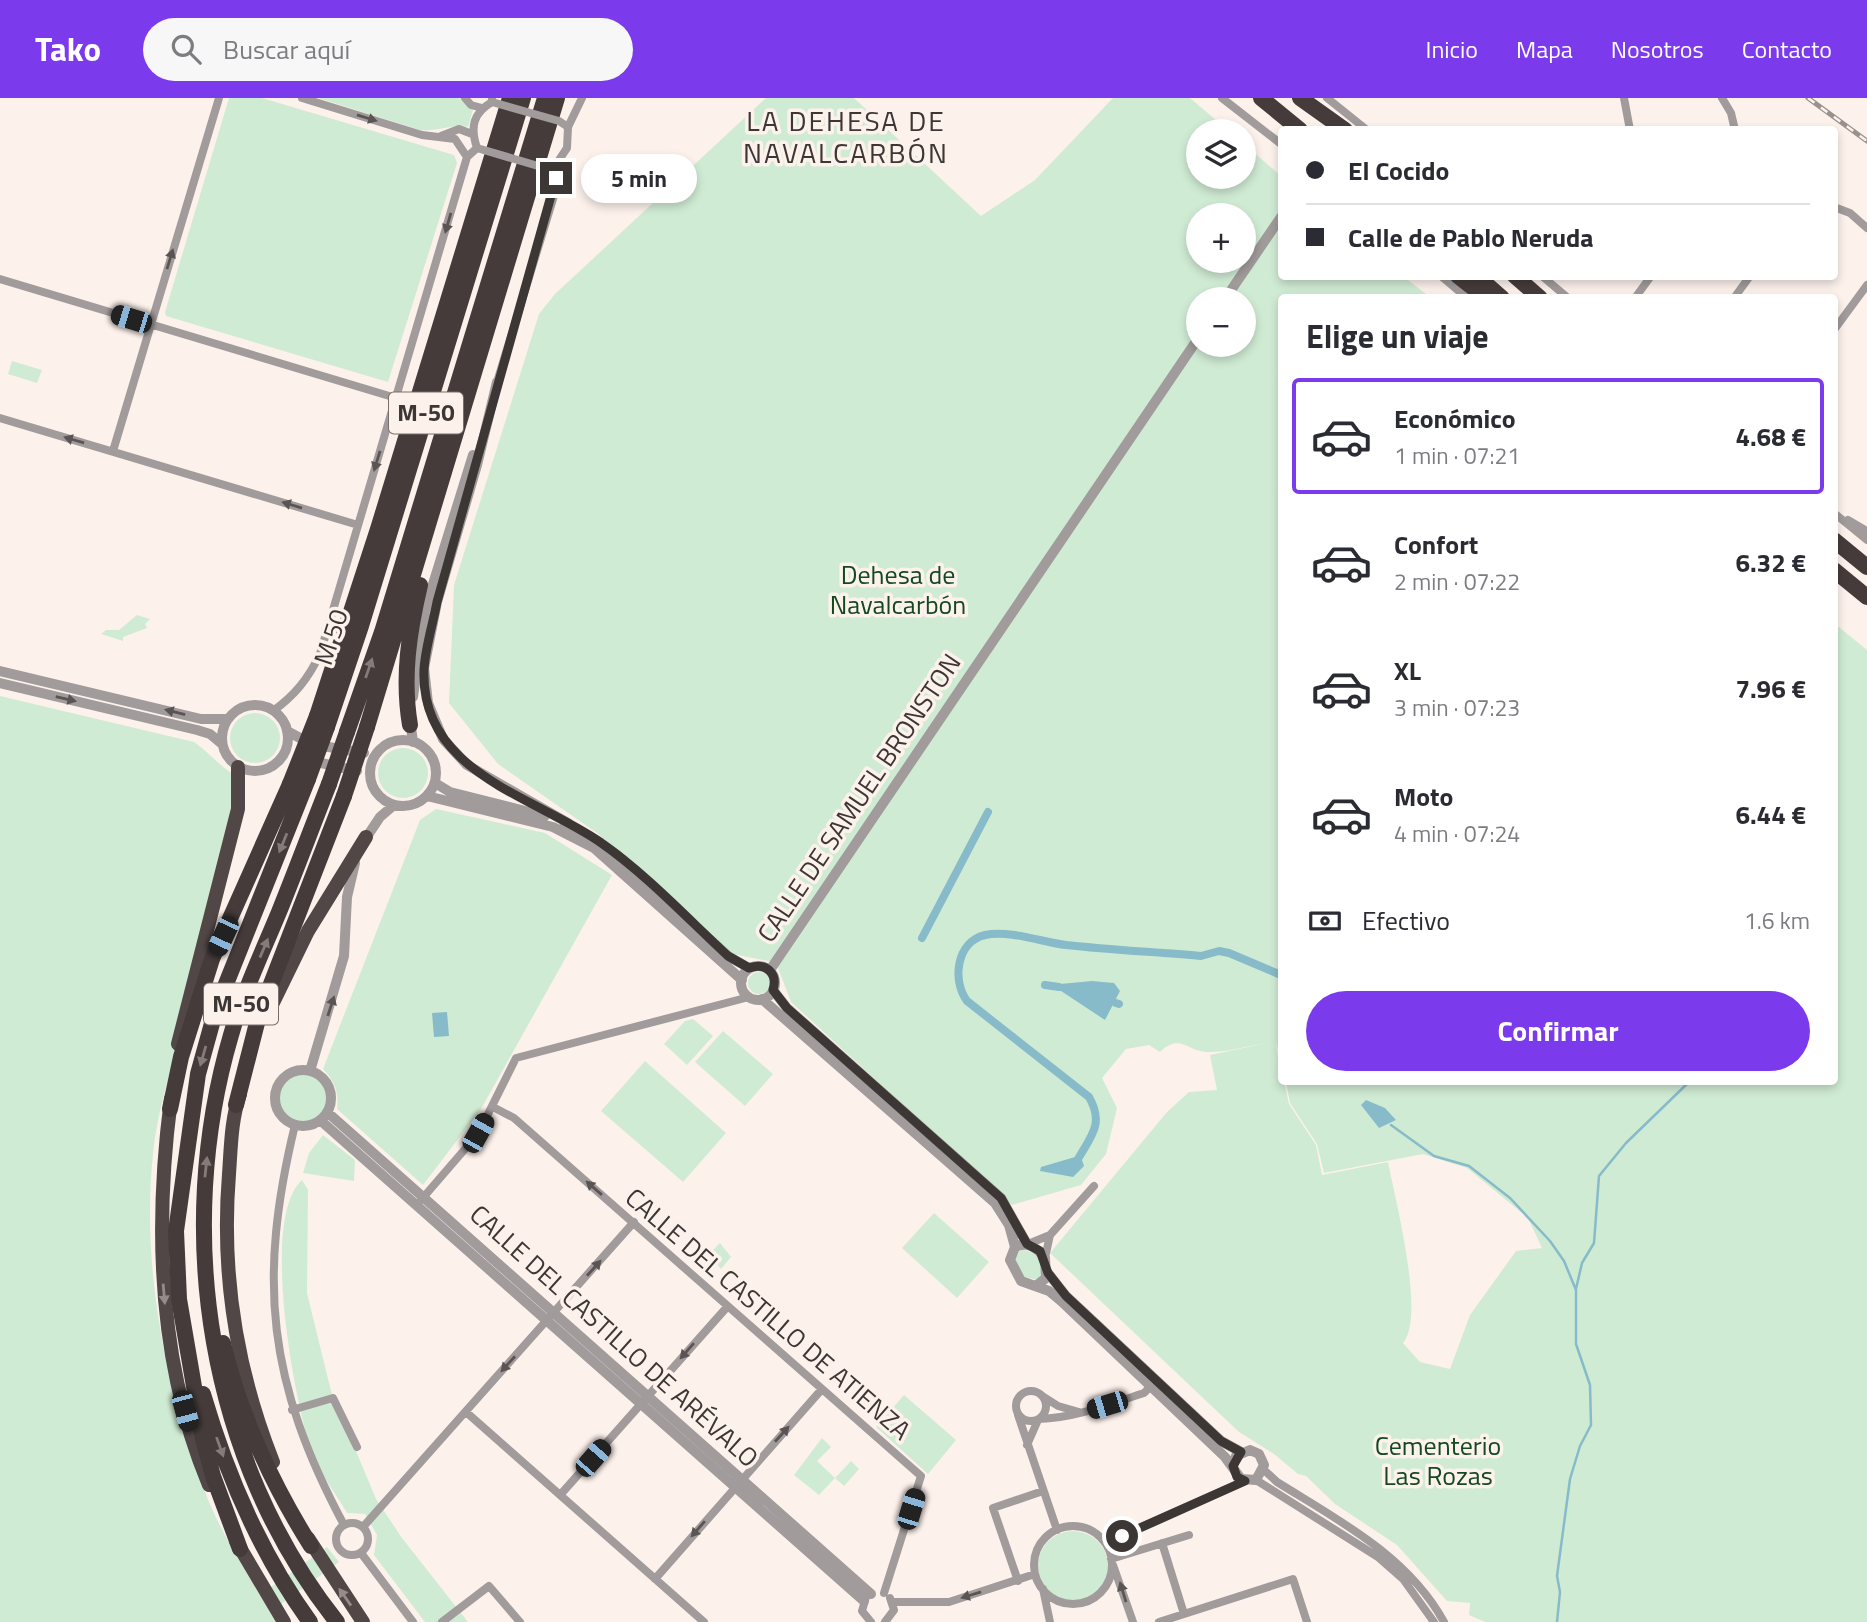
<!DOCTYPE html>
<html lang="es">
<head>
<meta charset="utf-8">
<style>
	:root { --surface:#fff; --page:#f7f7f7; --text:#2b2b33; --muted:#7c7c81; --line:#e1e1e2; --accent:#7c3aed }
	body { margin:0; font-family:"Titillium Web",sans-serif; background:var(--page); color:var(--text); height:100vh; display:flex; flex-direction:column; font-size:26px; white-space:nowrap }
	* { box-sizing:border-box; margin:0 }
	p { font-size:23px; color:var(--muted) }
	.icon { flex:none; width:38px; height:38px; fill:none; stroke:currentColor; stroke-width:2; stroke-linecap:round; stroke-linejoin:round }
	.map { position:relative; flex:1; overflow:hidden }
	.details { position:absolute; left:1278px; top:196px; width:560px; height:791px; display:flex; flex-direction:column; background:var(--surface); border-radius:7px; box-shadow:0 4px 10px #0003 }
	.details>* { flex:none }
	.guide { position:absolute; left:1278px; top:28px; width:560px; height:154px; border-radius:7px; box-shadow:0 4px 10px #0003; display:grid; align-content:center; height:154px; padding:0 28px; background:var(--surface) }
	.buttons { position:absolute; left:1186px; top:21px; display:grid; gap:14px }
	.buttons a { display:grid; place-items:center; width:70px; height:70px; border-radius:50%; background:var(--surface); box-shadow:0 4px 10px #0003; font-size:35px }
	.end { position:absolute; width:32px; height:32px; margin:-16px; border:9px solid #3c3735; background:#fff; box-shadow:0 0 0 4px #fff }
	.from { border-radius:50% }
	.bubble { position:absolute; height:49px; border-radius:24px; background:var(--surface); box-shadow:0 4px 10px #0003; font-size:23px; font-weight:700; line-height:49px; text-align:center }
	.car { position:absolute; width:21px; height:42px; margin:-21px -10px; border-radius:9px; box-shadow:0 0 5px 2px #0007; background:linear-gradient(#222 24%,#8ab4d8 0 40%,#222 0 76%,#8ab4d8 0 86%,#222 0) }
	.guide b { display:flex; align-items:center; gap:24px; height:66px; font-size:26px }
	.guide b+b { border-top:2px solid var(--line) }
	.guide i { width:18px; height:18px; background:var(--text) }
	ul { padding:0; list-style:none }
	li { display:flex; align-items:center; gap:21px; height:116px; margin:0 14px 10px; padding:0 14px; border:4px solid transparent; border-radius:7px }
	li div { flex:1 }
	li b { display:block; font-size:26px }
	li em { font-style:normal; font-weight:700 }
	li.active { border-color:var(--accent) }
	li>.icon { width:63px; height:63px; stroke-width:1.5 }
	h2 { padding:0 28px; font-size:32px; line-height:84px }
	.pay { display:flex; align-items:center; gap:18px; height:77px; padding:0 28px; font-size:26px }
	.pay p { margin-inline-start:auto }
	.button { display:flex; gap:14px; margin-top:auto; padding:14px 28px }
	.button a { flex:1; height:80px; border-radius:42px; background:var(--accent); color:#fff; font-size:28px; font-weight:700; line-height:80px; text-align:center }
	header { display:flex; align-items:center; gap:42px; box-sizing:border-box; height:98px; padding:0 35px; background:var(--accent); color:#fff }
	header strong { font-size:33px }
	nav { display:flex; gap:38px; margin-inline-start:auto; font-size:24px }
	.search { width:490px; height:63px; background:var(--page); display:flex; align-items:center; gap:18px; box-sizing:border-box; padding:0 24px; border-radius:38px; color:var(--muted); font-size:26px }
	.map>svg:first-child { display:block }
	.green { fill:#d0ebd4; fill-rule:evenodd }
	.water { fill:#87bbc9 }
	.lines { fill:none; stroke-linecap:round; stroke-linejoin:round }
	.stream { stroke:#87bbc9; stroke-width:2.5 }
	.canal { stroke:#87bbc9; stroke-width:8 }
	.minor { stroke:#a19b9b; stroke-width:8 }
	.tertiary { stroke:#a19b9b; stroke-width:10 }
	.trunk { stroke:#514746; stroke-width:14 }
	.motorway { stroke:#453b3a; stroke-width:16 }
	.rail-casing { stroke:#99918d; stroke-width:5 }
	.rail { stroke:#fdf1ec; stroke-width:2.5; stroke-dasharray:8; stroke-linecap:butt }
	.minor-bridge { stroke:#a19b9b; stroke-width:8 }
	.motorway-bridge { stroke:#453b3a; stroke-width:16 }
	.oneway { fill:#5a5554 }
	.oneway2 { fill:#857b78 }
	.oneway3 { fill:#968b88 }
	.route { stroke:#3c3735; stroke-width:9 }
	.labels { text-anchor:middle; stroke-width:7; stroke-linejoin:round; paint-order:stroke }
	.shield { fill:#fdf1ec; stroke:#766f6c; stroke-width:2 }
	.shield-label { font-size:24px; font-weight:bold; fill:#3c3735 }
	.park-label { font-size:26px; fill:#124921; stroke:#fdf1ec }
	.street-label { font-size:26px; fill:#3c3735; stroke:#fdf1ec }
	.neighbourhood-label { font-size:28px; letter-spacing:2px; fill:#3c3735; stroke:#fdf1ec }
</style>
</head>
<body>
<header>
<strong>Tako</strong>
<div class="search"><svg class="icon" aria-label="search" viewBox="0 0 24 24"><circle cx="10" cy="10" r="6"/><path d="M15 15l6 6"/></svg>Buscar aquí</div>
<nav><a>Inicio</a><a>Mapa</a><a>Nosotros</a><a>Contacto</a></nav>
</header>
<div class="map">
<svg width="1867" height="1524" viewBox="0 0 1867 1524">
	<rect width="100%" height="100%" fill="#fdf1ec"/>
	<!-- green -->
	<path class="green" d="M229,0H262L454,57L457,65L388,284L166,218L165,214Z
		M318,0H459L473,12L468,29C451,26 437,34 420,32Z
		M766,0H854L981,118L1035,82L1113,0H1190L1229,33H1199V79H1244V46L1281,78V178L1404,179L1430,199L1281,200V961L1276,944L1281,984H1284L1289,1006L1316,1047L1322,1077L1388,1064C1395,1100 1426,1219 1403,1245L1420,1264L1450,1271L1470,1217L1516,1153L1542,1150L1528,1120L1467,1070L1423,1056L1324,1075L1317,1046L1290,1005L1286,984H1834V525L1867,552V1524H1485L1469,1517L1470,1505L1447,1503L1397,1447L1335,1406L1306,1378L1298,1376L1274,1356L1239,1334L1050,1155L1167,1014L1189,994L1217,992L1210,957L1267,945C1248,948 1225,955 1206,954C1187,953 1180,935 1160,954L1149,947L1126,951L1102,980L1117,1010L1106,1056L1081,1087L1012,1107L791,904L778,870L768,863L733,856L597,735L498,666L449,605L454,487L539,216L555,196ZM1199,117H1244V163H1199ZM1199,201H1244V247H1199Z
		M12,263L42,272L37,285L8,276Z
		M137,517L150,521L145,526L147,530L123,539V543L101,536L106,532H119Z
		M0,598L194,644C210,655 223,673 240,679C221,764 201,848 181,932C171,974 157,1013 153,1056C141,1170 166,1293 207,1399C221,1434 241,1465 260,1497L327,1449L339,1464L270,1514L276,1524H0Z
		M230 640a25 25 0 1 1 50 0a25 25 0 1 1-50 0Z
		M378 675a25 25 0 1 1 50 0a25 25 0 1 1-50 0Z
		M436,711L545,735L612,777L481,1011L423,1087L337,1011C339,994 335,984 323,971L420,722Z
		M748 885a11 11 0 1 1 22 0a11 11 0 1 1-22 0Z
		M693,921L713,938L687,967L664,946L685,923Z
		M723,933L773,976L745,1008L695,964Z
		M645,963L726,1035L683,1084L601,1013Z
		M279 1000a24 24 0 1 1 48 0a24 24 0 1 1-48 0Z
		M323,1037L355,1062L354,1083L303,1075L309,1055Z
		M302,1082L308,1092L307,1195L331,1293L376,1401L402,1440L468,1524H425L374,1457L377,1437L365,1416L347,1415C335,1394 317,1372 310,1349C294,1298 260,1120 302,1082Z
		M934,1115L989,1164L957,1200L902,1150Z
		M720,1145L731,1159L721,1171L708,1157Z
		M1023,1152C1035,1153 1043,1163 1044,1175L1038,1182L1024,1179L1014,1162L1017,1154Z
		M904,1297L956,1342L928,1376L876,1329Z
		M822,1340L831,1349L817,1363L835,1380L851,1363L859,1371L844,1388L835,1380L819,1397L794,1377Z
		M1038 1468a35 35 0 1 1 70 0a35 35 0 1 1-70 0Z"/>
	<!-- water -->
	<path class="water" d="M1092,883L1114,885L1120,893L1105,922L1058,891L1060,886Z
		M447,914L449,938L434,939L432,915Z
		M1366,1002L1385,1010L1396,1022L1379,1030L1361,1007Z
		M1075,1059L1082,1062L1084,1068L1073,1079L1040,1073L1041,1069Z"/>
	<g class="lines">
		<!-- stream -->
		<path class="stream" d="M1391,1027L1434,1058L1469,1068L1510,1100L1550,1143L1564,1163L1576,1192V1246L1590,1287L1591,1327L1580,1348L1570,1381L1557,1478L1560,1494L1557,1524
			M1576,1191L1582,1165L1594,1145L1599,1078L1626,1045L1689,984"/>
		<!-- canal -->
		<path class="canal" d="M922,840L988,714
			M1045,887L1059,889
			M1116,905L1119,906
			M1078,1061C1092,1037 1104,1025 1089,999L967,903C952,883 956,844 985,837C1010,832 1042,844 1066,847C1111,852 1156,854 1201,858L1219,853L1229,855L1281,877"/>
		<!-- minor -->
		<path class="minor" d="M302,0L422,37L455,41L467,59
			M465,0L471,7L482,10
			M1222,0L1281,46
			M1327,0L1367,32
			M1624,0L1630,32
			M1722,0L1731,15L1735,32
			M441,38L459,31L472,36
			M1834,109L1850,115L1867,130
			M1441,178L1467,200
			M1542,178L1568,200
			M0,181L396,300
			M1635,200L1651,178
			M1734,200L1750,178
			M1834,232L1867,187
			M497,284L557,88L555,68L567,50L568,29L582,0
			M0,320L358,427
			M113,353L219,0
			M1834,415L1867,442
			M1848,422L1867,433
			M273,613C295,597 308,581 320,556L467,59L477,50C470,29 473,15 492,4V0
			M493,1009L514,1020L921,1378L884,1495
			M295,1027C257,1183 268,1285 344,1427
			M421,1102L478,1036L516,960L749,899
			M1028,1146L1050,1137L1094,1088
			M1045,1160L1050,1137
			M1016 1308a15 15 0 1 1 30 0a15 15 0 1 1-30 0Z
			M1044,1299L1058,1308L1079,1314
			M292,1312L333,1300L357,1349
			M466,1314L704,1524
			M1018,1317L1057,1432
			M1039,1321C1075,1320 1110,1306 1144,1295L1150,1289
			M1027,1347L1038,1322
			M1263,1371L1277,1384C1338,1422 1408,1458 1444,1524
			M1256,1382L1378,1459L1403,1481L1434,1524
			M561,1396L727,1209
			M336 1441a16 16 0 1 1 32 0a16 16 0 1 1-32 0Z
			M1034 1467a39 39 0 1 1 78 0a39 39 0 1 1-78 0Z
			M363,1429L634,1124
			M1105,1445L1245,1383
			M1162,1445L1184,1516
			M361,1455L413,1524
			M1111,1461L1189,1437
			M1113,1467L1133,1524
			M655,1481L822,1291
			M1018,1483L993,1410L1043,1393
			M1043,1491L1050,1524
			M866,1499L862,1513L871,1524
			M893,1504H949L1035,1476
			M442,1524L489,1488L520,1524
			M885,1524L894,1512L890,1500
			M1159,1524L1293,1481L1307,1524"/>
		<!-- tertiary -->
		<path class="tertiary" d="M1225,201L1281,119
			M497,284L477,367L437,504L424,570L428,605L443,641L467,667L568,725
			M0,573L201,621H228
			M0,585L197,632L210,636L222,646
			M413,599L425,512L473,357
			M222 640a33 33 0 1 1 66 0a33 33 0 1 1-66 0Z
			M410,622L413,644
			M287,633L311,646L364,655
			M370 675a33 33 0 1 1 66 0a33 33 0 1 1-66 0Z
			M308,662L357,673
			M435,685L450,694L545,718
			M427,698L553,729L594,750L742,882
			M564,724L617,757L728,858L749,870
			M364,743L380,719L394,707
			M741 885a17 17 0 1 1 34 0a17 17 0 1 1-34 0Z
			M770,872L1199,239
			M773,892L787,910L1001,1100L1027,1146
			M762,901L995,1105L1009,1127L1015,1149
			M275 1000a28 28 0 1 1 56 0a28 28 0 1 1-56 0Z
			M310,973L344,858L347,799L355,765
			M327,1014L871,1496
			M320,1022L864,1503
			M1048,1175L1066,1198L1221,1343L1241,1354
			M1036,1188L1046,1180L1045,1160C1037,1150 1028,1143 1015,1149L1010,1162L1021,1183L1049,1193L1061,1203L1225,1359L1241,1381L1256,1382L1264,1367L1259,1356L1250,1352L1236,1358L1233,1368"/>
		<!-- trunk -->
		<path class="trunk" d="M267,917L308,833L366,739
			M178,946L238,711V669
			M240,996C231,1022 231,1049 229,1076C221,1175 236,1271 273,1364
			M171,1001C154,1131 158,1265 209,1387
			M308,1440L363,1524
			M236,1443L284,1524"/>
		<!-- motorway -->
		<path class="motorway" d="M1261,0L1300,32
			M1300,0L1345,32
			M1458,178L1486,200
			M1477,178L1502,200
			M1515,178L1540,200
			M1834,442L1867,469
			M1834,472L1867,499
			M317,618L378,431L510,0
			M410,627C402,579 409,534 420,487
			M327,629L361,528L523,0
			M367,629L557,0
			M347,634L382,534L545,0
			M329,686C312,729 296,772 279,814C262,855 243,895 231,937C173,1134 208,1362 337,1524
			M236,1007L259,917L344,698
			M170,1011L181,959L212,861L290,686
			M223,1245C239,1315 273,1388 311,1448
			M203,1296C227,1378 260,1455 310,1524
			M240,1451L213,1378L203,1341L179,1201L176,1133L198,976L216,911L308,681"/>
		<!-- rail casing -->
		<g class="rail-casing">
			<path id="rail" d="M1808,0L1867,43"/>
		</g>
		<!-- rail -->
		<use href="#rail" class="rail"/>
		<!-- minor-bridge -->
		<path class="minor-bridge" d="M492,4L559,23L568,29
			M477,50L545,70L555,68"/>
		<!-- motorway-bridge -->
		<path class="motorway-bridge" d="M308,681L327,629
			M290,686L317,618
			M329,686L347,634
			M344,698L367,629"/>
	</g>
	<!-- one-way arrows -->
	<defs><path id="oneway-solid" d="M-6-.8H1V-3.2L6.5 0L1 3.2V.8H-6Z" transform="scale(1.75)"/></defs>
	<g class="oneway">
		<use href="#oneway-solid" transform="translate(367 20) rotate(17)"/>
		<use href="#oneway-solid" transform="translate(448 125) rotate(106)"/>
		<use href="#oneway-solid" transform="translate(170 161) rotate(-73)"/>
		<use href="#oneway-solid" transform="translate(74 342) rotate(-164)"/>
		<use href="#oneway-solid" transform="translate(377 363) rotate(107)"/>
		<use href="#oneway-solid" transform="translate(292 407) rotate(-163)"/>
		<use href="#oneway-solid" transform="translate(66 601) rotate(13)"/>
		<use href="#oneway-solid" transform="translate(175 614) rotate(-166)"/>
		<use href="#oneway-solid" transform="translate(331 908) rotate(-72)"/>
		<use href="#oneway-solid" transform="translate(594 1090) rotate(-139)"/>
		<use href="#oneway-solid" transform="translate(594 1170) rotate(-48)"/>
		<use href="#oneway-solid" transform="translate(687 1253) rotate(131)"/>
		<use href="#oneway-solid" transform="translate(508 1266) rotate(132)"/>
		<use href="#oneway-solid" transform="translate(782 1336) rotate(-48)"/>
		<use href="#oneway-solid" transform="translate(698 1431) rotate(131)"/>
		<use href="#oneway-solid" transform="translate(1123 1494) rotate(-107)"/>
		<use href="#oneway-solid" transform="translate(971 1497) rotate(163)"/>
	</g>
	<g class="oneway2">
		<use href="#oneway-solid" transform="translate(369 570) rotate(-71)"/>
		<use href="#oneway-solid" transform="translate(283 745) rotate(112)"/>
		<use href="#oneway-solid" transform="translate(264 850) rotate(-67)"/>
		<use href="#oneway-solid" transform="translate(203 958) rotate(106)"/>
		<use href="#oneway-solid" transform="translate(206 1069) rotate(-84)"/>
		<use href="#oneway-solid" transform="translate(220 1349) rotate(70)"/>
	</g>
	<g class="oneway3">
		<use href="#oneway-solid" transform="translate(164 1196) rotate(85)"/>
		<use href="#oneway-solid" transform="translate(345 1499) rotate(-125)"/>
	</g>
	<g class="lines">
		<!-- route -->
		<path class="route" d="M556,80L437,504C433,526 425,550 424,572C420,674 533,698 600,744C646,776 687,820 728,858L749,870C766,864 778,875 773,892L787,910L1001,1100L1027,1146L1040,1153L1048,1175L1066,1198L1221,1343L1241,1354L1233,1368L1237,1379L1245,1383L1122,1438"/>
	</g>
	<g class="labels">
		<!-- shield labels -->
		<g class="shield">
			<rect x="389" y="294.5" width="74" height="41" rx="5"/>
			<rect x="204" y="885.5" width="74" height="41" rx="5"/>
		</g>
		<g class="shield-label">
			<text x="426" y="323">M-50</text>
			<text x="241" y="914">M-50</text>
		</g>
		<!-- park labels -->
		<g class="park-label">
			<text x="898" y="486">Dehesa de<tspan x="898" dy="30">Navalcarbón</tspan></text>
			<text x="1438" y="1357">Cementerio<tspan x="1438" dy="30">Las Rozas</tspan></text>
		</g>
		<!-- street labels -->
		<g class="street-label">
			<text transform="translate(331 539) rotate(-72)" y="9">M 50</text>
			<text transform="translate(859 700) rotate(-56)" y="9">CALLE DE SAMUEL BRONSTON</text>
			<text transform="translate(768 1216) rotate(41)" y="9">CALLE DEL CASTILLO DE ATIENZA</text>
			<text transform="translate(614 1238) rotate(42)" y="9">CALLE DEL CASTILLO DE ARÉVALO</text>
		</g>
		<!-- neighbourhood labels -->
		<g class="neighbourhood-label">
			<text x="846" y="33">LA DEHESA DE<tspan x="846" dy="32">NAVALCARBÓN</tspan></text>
		</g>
	</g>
</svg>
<div class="buttons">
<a><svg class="icon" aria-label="layers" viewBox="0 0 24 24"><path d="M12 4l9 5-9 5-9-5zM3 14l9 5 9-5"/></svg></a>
<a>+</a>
<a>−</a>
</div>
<i class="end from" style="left:1122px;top:1438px"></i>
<i class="end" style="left:556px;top:80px"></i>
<div class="bubble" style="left:581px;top:56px;width:116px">5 min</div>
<i class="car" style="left:131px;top:221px;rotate:287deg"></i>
<i class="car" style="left:223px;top:838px;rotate:205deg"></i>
<i class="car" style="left:478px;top:1035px;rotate:29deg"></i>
<i class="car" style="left:1107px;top:1307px;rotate:253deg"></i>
<i class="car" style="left:185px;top:1313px;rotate:165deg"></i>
<i class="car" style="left:593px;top:1360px;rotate:41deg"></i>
<i class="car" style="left:911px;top:1411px;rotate:17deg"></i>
<div class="guide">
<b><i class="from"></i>El Cocido</b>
<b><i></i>Calle de Pablo Neruda</b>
</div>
<section class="details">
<h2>Elige un viaje</h2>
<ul>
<li class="active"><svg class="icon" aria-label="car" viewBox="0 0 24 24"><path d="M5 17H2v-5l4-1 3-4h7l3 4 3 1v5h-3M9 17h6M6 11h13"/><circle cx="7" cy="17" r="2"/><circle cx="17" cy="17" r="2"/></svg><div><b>Económico</b><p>1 min · 07:21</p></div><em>4.68 €</em></li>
<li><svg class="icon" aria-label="car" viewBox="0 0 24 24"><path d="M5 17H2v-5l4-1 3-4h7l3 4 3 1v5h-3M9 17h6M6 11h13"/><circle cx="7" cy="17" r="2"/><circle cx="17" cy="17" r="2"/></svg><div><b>Confort</b><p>2 min · 07:22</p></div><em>6.32 €</em></li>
<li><svg class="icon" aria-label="car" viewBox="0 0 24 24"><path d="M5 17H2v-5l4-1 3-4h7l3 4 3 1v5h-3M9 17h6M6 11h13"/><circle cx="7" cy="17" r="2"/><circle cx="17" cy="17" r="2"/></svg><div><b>XL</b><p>3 min · 07:23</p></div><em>7.96 €</em></li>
<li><svg class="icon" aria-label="car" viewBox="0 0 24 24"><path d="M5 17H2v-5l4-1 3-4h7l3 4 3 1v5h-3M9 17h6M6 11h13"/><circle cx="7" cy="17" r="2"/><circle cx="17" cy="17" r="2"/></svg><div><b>Moto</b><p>4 min · 07:24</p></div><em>6.44 €</em></li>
</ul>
<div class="pay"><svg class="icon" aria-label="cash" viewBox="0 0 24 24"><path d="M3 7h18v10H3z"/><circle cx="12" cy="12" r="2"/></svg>Efectivo<p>1.6 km</p></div>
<div class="button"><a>Confirmar</a></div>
</section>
</div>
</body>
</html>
